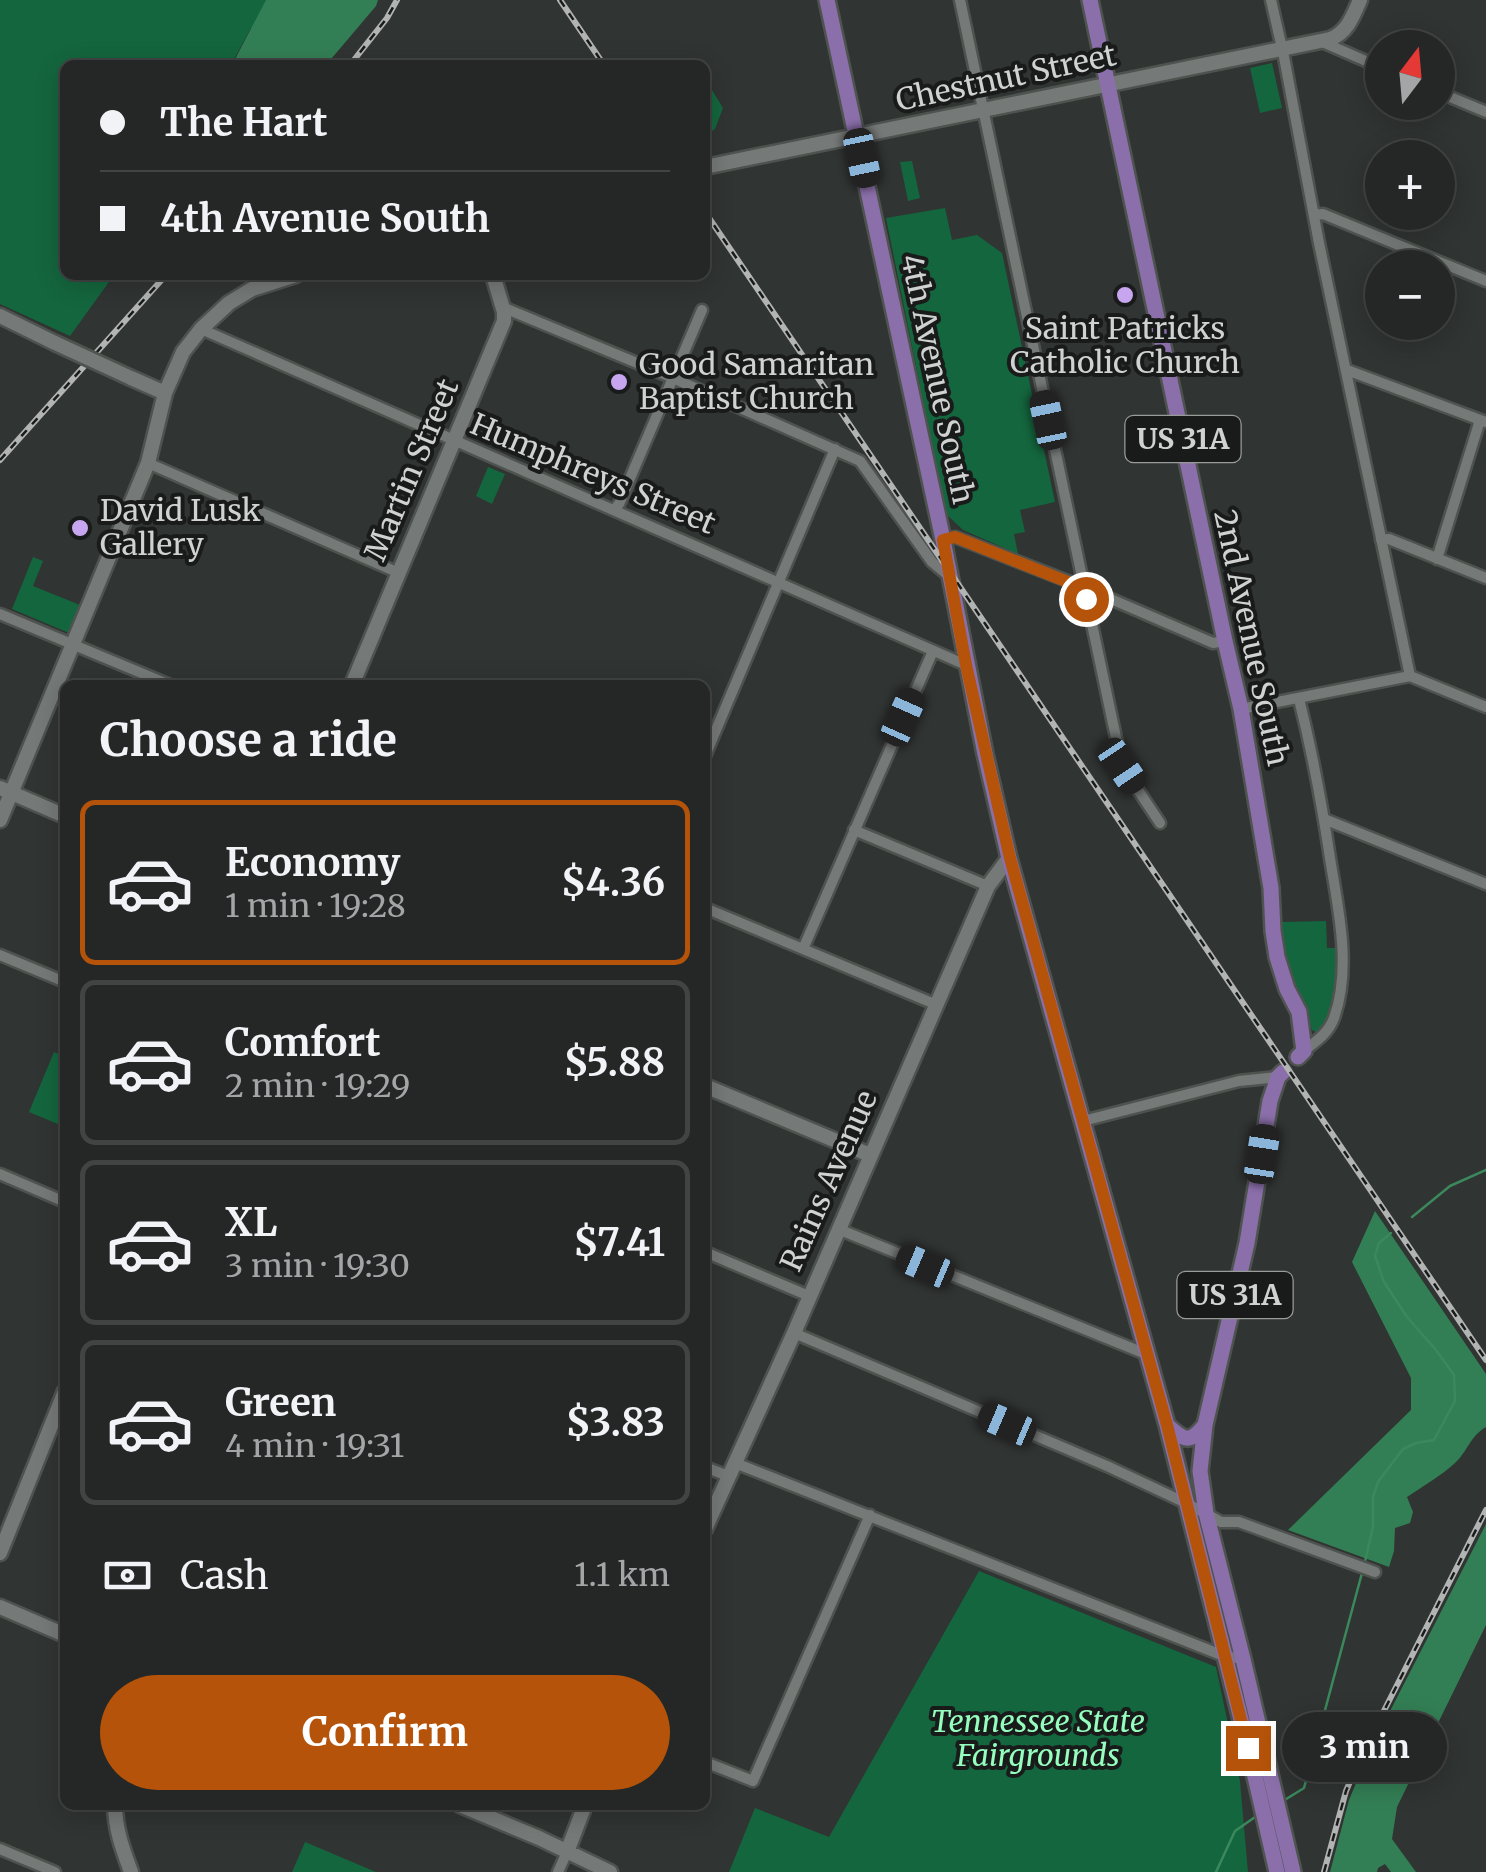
<!DOCTYPE html>
<html lang="en">
<head>
<meta charset="utf-8">
<style>
	:root { --surface:#242726; --page:#2c2f2e; --text:#f1f3f6; --muted:#a3a5a7; --line:#414443; --accent:#b45309 }
	body { margin:0; font-family:Merriweather,serif; background:var(--page); color:var(--text); height:100vh; display:flex; flex-direction:column; font-size:38px; white-space:nowrap }
	* { box-sizing:border-box; margin:0 }
	p { font-size:32px; color:var(--muted) }
	.icon { flex:none; width:55px; height:55px; fill:none; stroke:currentColor; stroke-width:2; stroke-linecap:round; stroke-linejoin:round }
	.map { position:relative; flex:1; overflow:hidden }
	.sheet { position:absolute; left:60px; top:680px; width:650px; height:1130px; display:flex; flex-direction:column; background:var(--surface); border-radius:15px; box-shadow:0 5px 25px #0003,0 0 0 2px var(--line) }
	.sheet>* { flex:none }
	.hud { position:absolute; left:60px; top:60px; width:650px; height:220px; border-radius:15px; box-shadow:0 5px 25px #0003,0 0 0 2px var(--line); display:grid; align-content:center; height:220px; padding:0 40px; background:var(--surface) }
	.needle { width:65px; rotate:16deg }
	.controls { position:absolute; left:1365px; top:30px; display:grid; gap:20px }
	.controls a { display:grid; place-items:center; width:90px; height:90px; border-radius:50%; background:var(--surface); box-shadow:0 5px 25px #0003,0 0 0 2px var(--line); font-size:50px }
	.end { position:absolute; width:45px; height:45px; margin:-22px; border:12px solid #b45309; background:#fff; box-shadow:0 0 0 5px #fff }
	.from { border-radius:50% }
	.bubble { position:absolute; height:70px; border-radius:35px; background:var(--surface); box-shadow:0 5px 25px #0003,0 0 0 2px var(--line); font-size:32px; font-weight:700; line-height:70px; text-align:center }
	.car { position:absolute; width:30px; height:60px; margin:-30px -15px; border-radius:12px; box-shadow:0 0 8px 2px #0007; background:linear-gradient(#222 24%,#8ab4d8 0 40%,#222 0 76%,#8ab4d8 0 86%,#222 0) }
	.hud b { display:flex; align-items:center; gap:35px; height:95px; font-size:38px }
	.hud b+b { border-top:2px solid var(--line) }
	.hud i { width:25px; height:25px; background:var(--text) }
	ul { padding:0; list-style:none }
	li { display:flex; align-items:center; gap:30px; height:165px; margin:0 20px 15px; padding:0 20px; border:5px solid var(--line); border-radius:15px }
	li div { flex:1 }
	li b { display:block; font-size:38px }
	li em { font-style:normal; font-weight:700 }
	li.on { border-color:var(--accent) }
	li>.icon { width:90px; height:90px; stroke-width:1.5 }
	h2 { padding:0 40px; font-size:45px; line-height:120px }
	.pay { display:flex; align-items:center; gap:25px; height:110px; padding:0 40px; font-size:38px }
	.pay p { margin-inline-start:auto }
	.cta { display:flex; gap:20px; margin-top:auto; padding:20px 40px }
	.cta a { flex:1; height:115px; border-radius:60px; background:var(--accent); color:#fff; font-size:40px; font-weight:700; line-height:115px; text-align:center }
	.map>svg:first-child { display:block }
	.green { fill:#14663e }
	.forest { fill:#337f55 }
	.lines { fill:none; stroke-linecap:round; stroke-linejoin:round }
	.stream { stroke:#3c885d; stroke-width:2.5 }
	.street-casing { stroke:#4f5350; stroke-width:15 }
	.secondary-casing { stroke:#4f5350; stroke-width:19 }
	.primary-casing { stroke:#4f5350; stroke-width:20 }
	.street { stroke:#757977; stroke-width:10 }
	.secondary { stroke:#757977; stroke-width:14 }
	.primary { stroke:#8b6faa; stroke-width:15 }
	.rail-casing { stroke:#b1b4b2; stroke-width:6 }
	.rail { stroke:#191b1a; stroke-width:2.5; stroke-dasharray:8; stroke-linecap:butt }
	.secondary-bridge-casing { stroke:#4f5350; stroke-width:19; stroke-linecap:butt }
	.secondary-bridge { stroke:#757977; stroke-width:14 }
	.route { stroke:#b45309; stroke-width:12 }
	.poi-dot { fill:#c8a6ef; stroke:#191b1a; stroke-width:4 }
	.labels { text-anchor:middle; stroke-width:8; stroke-linejoin:round; paint-order:stroke }
	.shield { fill:#191b1a; stroke:#989b99; stroke-width:2.5 }
	.shield-label { font-size:28px; font-weight:bold; fill:#cfd2d0 }
	.street-label { font-size:30px; fill:#cfd2d0; stroke:#191b1a }
	.poi-label { font-size:30px; fill:#cfd2d0; stroke:#191b1a; text-anchor:start }
	.park-label { font-size:30px; font-style:italic; fill:#95febf; stroke:#191b1a }
</style>
</head>
<body>
<div class="map">
<svg width="1486" height="1872" viewBox="0 0 1486 1872">
	<rect width="100%" height="100%" fill="#303432"/>
	<!-- green -->
	<path class="green" d="M0,0H314L313,23L251,28L231,65H65V275H114L70,336L0,304Z
		M1272,63L1282,108L1260,113L1250,68Z
		M709,85L723,108L715,129L708,134L705,131V88Z
		M912,161L920,198L908,201L900,162Z
		M945,208L952,240L977,235L1002,253L1055,502L1020,510L1025,532L1014,534L1018,554L963,530L946,514L886,218Z
		M488,467L505,474L492,504L476,496Z
		M33,557L43,561L33,586L80,605L69,633L12,609Z
		M1326,921L1327,948H1336C1336,977 1337,1010 1319,1034L1312,1030C1306,1009 1296,990 1289,970C1283,954 1283,938 1282,922Z
		M54,1052L65,1057V1127L29,1112Z
		M979,1571L1216,1667L1240,1781L1248,1872H729L755,1808L829,1837Z
		M305,1842L376,1872H292Z"/>
	<!-- forest -->
	<path class="forest" d="M266,0H378L376,6L326,65H232Z
		M1375,1211L1486,1374V1427C1470,1436 1468,1451 1455,1463C1441,1476 1423,1486 1407,1497L1413,1512L1410,1523L1395,1528L1394,1551L1389,1567L1288,1530L1411,1410V1378L1352,1262Z
		M1486,1524V1625L1397,1807L1392,1839L1416,1872H1391L1385,1864L1378,1868L1377,1872H1330L1349,1800L1368,1754Z"/>
	<g class="lines">
		<!-- stream -->
		<path class="stream" d="M1412,1217L1450,1186L1486,1170
			M1364,1566L1373,1527V1497L1378,1482L1403,1449L1416,1443L1434,1440L1455,1401L1454,1375L1436,1350L1407,1317L1384,1282L1375,1256L1379,1243L1391,1233
			M1283,1801L1304,1788L1362,1573
			M1216,1872L1235,1831L1258,1815"/>
		<!-- street casing -->
		<g class="street-casing">
			<path id="street" d="M960,0L1122,766L1160,823
				M1271,0L1284,57L1319,243L1410,676
				M1320,41L1382,68
				M1438,92L1486,112
				M1314,215L1323,214L1486,281
				M502,307L666,375L860,461L932,562L950,577
				M201,329L966,665
				M1347,370L1486,422
				M148,463L399,573
				M614,510L619,504L702,310
				M943,540L955,537L1083,587L1213,643L1225,641
				M1381,540L1389,539L1486,578
				M1437,559L1480,420
				M0,614L170,685
				M1299,699C1312,751 1322,805 1330,858C1338,909 1352,967 1334,1018C1328,1034 1316,1041 1304,1051
				M1241,709L1410,676L1486,707
				M705,756L835,449
				M1324,819L1486,884
				M854,830L988,886
				M705,908L937,1005
				M803,949L933,651
				M0,955L65,982
				M1083,1121L1239,1081L1278,1077
				M0,1174L65,1202
				M838,1229L1146,1354
				M705,1252L809,1296
				M794,1333L1107,1466L1186,1503L1221,1522H1239L1375,1572
				M735,1463L1224,1656L1243,1659
				M705,1467L728,1476
				M705,1762L753,1781L870,1515
				M0,1849L55,1872
				M558,1872L567,1852"/>
		</g>
		<!-- secondary casing -->
		<g class="secondary-casing">
			<path id="secondary" d="M705,167L1330,39C1347,33 1353,16 1360,0
				M0,316L55,343
				M131,378L165,393
				M352,685L504,321V312L493,275
				M0,788L65,816
				M0,820L148,463L165,393L183,352L201,329L229,303L252,289L296,275
				M705,1086L870,1155
				M705,1529L794,1333L988,886L1009,858
				M0,1553L65,1391
				M0,1607L65,1635
				M115,1805C115,1829 123,1850 131,1872
				M460,1805L539,1838L610,1872
				M567,1852L585,1805"/>
		</g>
		<!-- primary casing -->
		<g class="primary-casing">
			<path id="primary" d="M827,0L943,540L985,754L1009,858L1167,1425L1250,1755L1277,1872
				M1090,0L1225,641L1241,709L1271,888L1273,931L1277,957L1287,989L1299,1012L1304,1051L1298,1057
				M1283,1072L1278,1077L1270,1101L1247,1243L1205,1425L1200,1471L1206,1513L1243,1659L1293,1872
				M1167,1425C1184,1441 1190,1444 1205,1425"/>
		</g>
		<!-- street -->
		<use href="#street" class="street"/>
		<!-- secondary -->
		<use href="#secondary" class="secondary"/>
		<!-- primary -->
		<use href="#primary" class="primary"/>
		<!-- rail casing -->
		<g class="rail-casing">
			<path id="rail" d="M560,0L604,65
				M350,65L387,18L397,0
				M705,212L1486,1360
				M0,460L166,275
				M1324,1872L1346,1791L1362,1754L1486,1510"/>
		</g>
		<!-- rail -->
		<use href="#rail" class="rail"/>
		<!-- secondary-bridge casing -->
		<g class="secondary-bridge-casing">
			<path id="secondary-bridge" d="M55,343L131,378"/>
		</g>
		<!-- secondary-bridge -->
		<use href="#secondary-bridge" class="secondary-bridge"/>
	</g>
	<g class="lines">
		<!-- route -->
		<path class="route" d="M1086,599L1083,588L955,537L943,540L966,665L1010,858L1167,1425L1248,1748"/>
	</g>
	<!-- markers -->
	<g class="poi-dot">
		<circle cx="1125" cy="295" r="10"/>
		<circle cx="619" cy="382" r="10"/>
		<circle cx="80" cy="528" r="10"/>
	</g>
	<g class="labels">
		<!-- shield labels -->
		<g class="shield">
			<rect x="1125.5" y="416" width="115" height="46" rx="8"/>
			<rect x="1177.5" y="1272" width="115" height="46" rx="8"/>
		</g>
		<g class="shield-label">
			<text x="1183" y="449">US 31A</text>
			<text x="1235" y="1305">US 31A</text>
		</g>
		<!-- street labels -->
		<g class="street-label">
			<text transform="translate(1006 78) rotate(-12)" y="10">Chestnut Street</text>
			<text transform="translate(937 379) rotate(78)" y="10">4th Avenue South</text>
			<text transform="translate(412 470) rotate(-67)" y="10">Martin Street</text>
			<text transform="translate(593 474) rotate(23)" y="10">Humphreys Street</text>
			<text transform="translate(1251 638) rotate(78)" y="10">2nd Avenue South</text>
			<text transform="translate(829 1181) rotate(-66)" y="10">Rains Avenue</text>
		</g>
		<!-- poi labels -->
		<g class="poi-label">
			<text x="1125" y="339" text-anchor="middle">Saint Patricks<tspan x="1125" dy="34">Catholic Church</tspan></text>
			<text x="639" y="375">Good Samaritan<tspan x="639" dy="34">Baptist Church</tspan></text>
			<text x="100" y="521">David Lusk<tspan x="100" dy="34">Gallery</tspan></text>
		</g>
		<!-- park labels -->
		<g class="park-label">
			<text x="1038" y="1732">Tennessee State<tspan x="1038" dy="34">Fairgrounds</tspan></text>
		</g>
	</g>
</svg>
<div class="controls">
<a><svg class="needle" viewBox="-14 -14 28 28"><path d="M0-13l5 13h-10z" fill="#e53935"/><path d="M0 13l5-13h-10z" fill="#a3a5a7"/></svg></a>
<a>+</a>
<a>−</a>
</div>
<i class="end from" style="left:1086px;top:599px"></i>
<i class="end" style="left:1248px;top:1748px"></i>
<div class="bubble" style="left:1282px;top:1712px;width:165px">3 min</div>
<i class="car" style="left:862px;top:158px;rotate:168deg"></i>
<i class="car" style="left:1048px;top:420px;rotate:348deg"></i>
<i class="car" style="left:903px;top:717px;rotate:24deg"></i>
<i class="car" style="left:1122px;top:766px;rotate:146deg"></i>
<i class="car" style="left:1262px;top:1154px;rotate:9deg"></i>
<i class="car" style="left:925px;top:1266px;rotate:293deg"></i>
<i class="car" style="left:1007px;top:1424px;rotate:293deg"></i>
<div class="hud">
<b><i class="from"></i>The Hart</b>
<b><i></i>4th Avenue South</b>
</div>
<section class="sheet">
<h2>Choose a ride</h2>
<ul>
<li class="on"><svg class="icon" aria-label="car" viewBox="0 0 24 24"><path d="M5 17H2v-5l4-1 3-4h7l3 4 3 1v5h-3M9 17h6M6 11h13"/><circle cx="7" cy="17" r="2"/><circle cx="17" cy="17" r="2"/></svg><div><b>Economy</b><p>1 min · 19:28</p></div><em>$4.36</em></li>
<li><svg class="icon" aria-label="car" viewBox="0 0 24 24"><path d="M5 17H2v-5l4-1 3-4h7l3 4 3 1v5h-3M9 17h6M6 11h13"/><circle cx="7" cy="17" r="2"/><circle cx="17" cy="17" r="2"/></svg><div><b>Comfort</b><p>2 min · 19:29</p></div><em>$5.88</em></li>
<li><svg class="icon" aria-label="car" viewBox="0 0 24 24"><path d="M5 17H2v-5l4-1 3-4h7l3 4 3 1v5h-3M9 17h6M6 11h13"/><circle cx="7" cy="17" r="2"/><circle cx="17" cy="17" r="2"/></svg><div><b>XL</b><p>3 min · 19:30</p></div><em>$7.41</em></li>
<li><svg class="icon" aria-label="car" viewBox="0 0 24 24"><path d="M5 17H2v-5l4-1 3-4h7l3 4 3 1v5h-3M9 17h6M6 11h13"/><circle cx="7" cy="17" r="2"/><circle cx="17" cy="17" r="2"/></svg><div><b>Green</b><p>4 min · 19:31</p></div><em>$3.83</em></li>
</ul>
<div class="pay"><svg class="icon" aria-label="cash" viewBox="0 0 24 24"><path d="M3 7h18v10H3z"/><circle cx="12" cy="12" r="2"/></svg>Cash<p>1.1 km</p></div>
<div class="cta"><a>Confirm</a></div>
</section>
</div>
</body>
</html>
